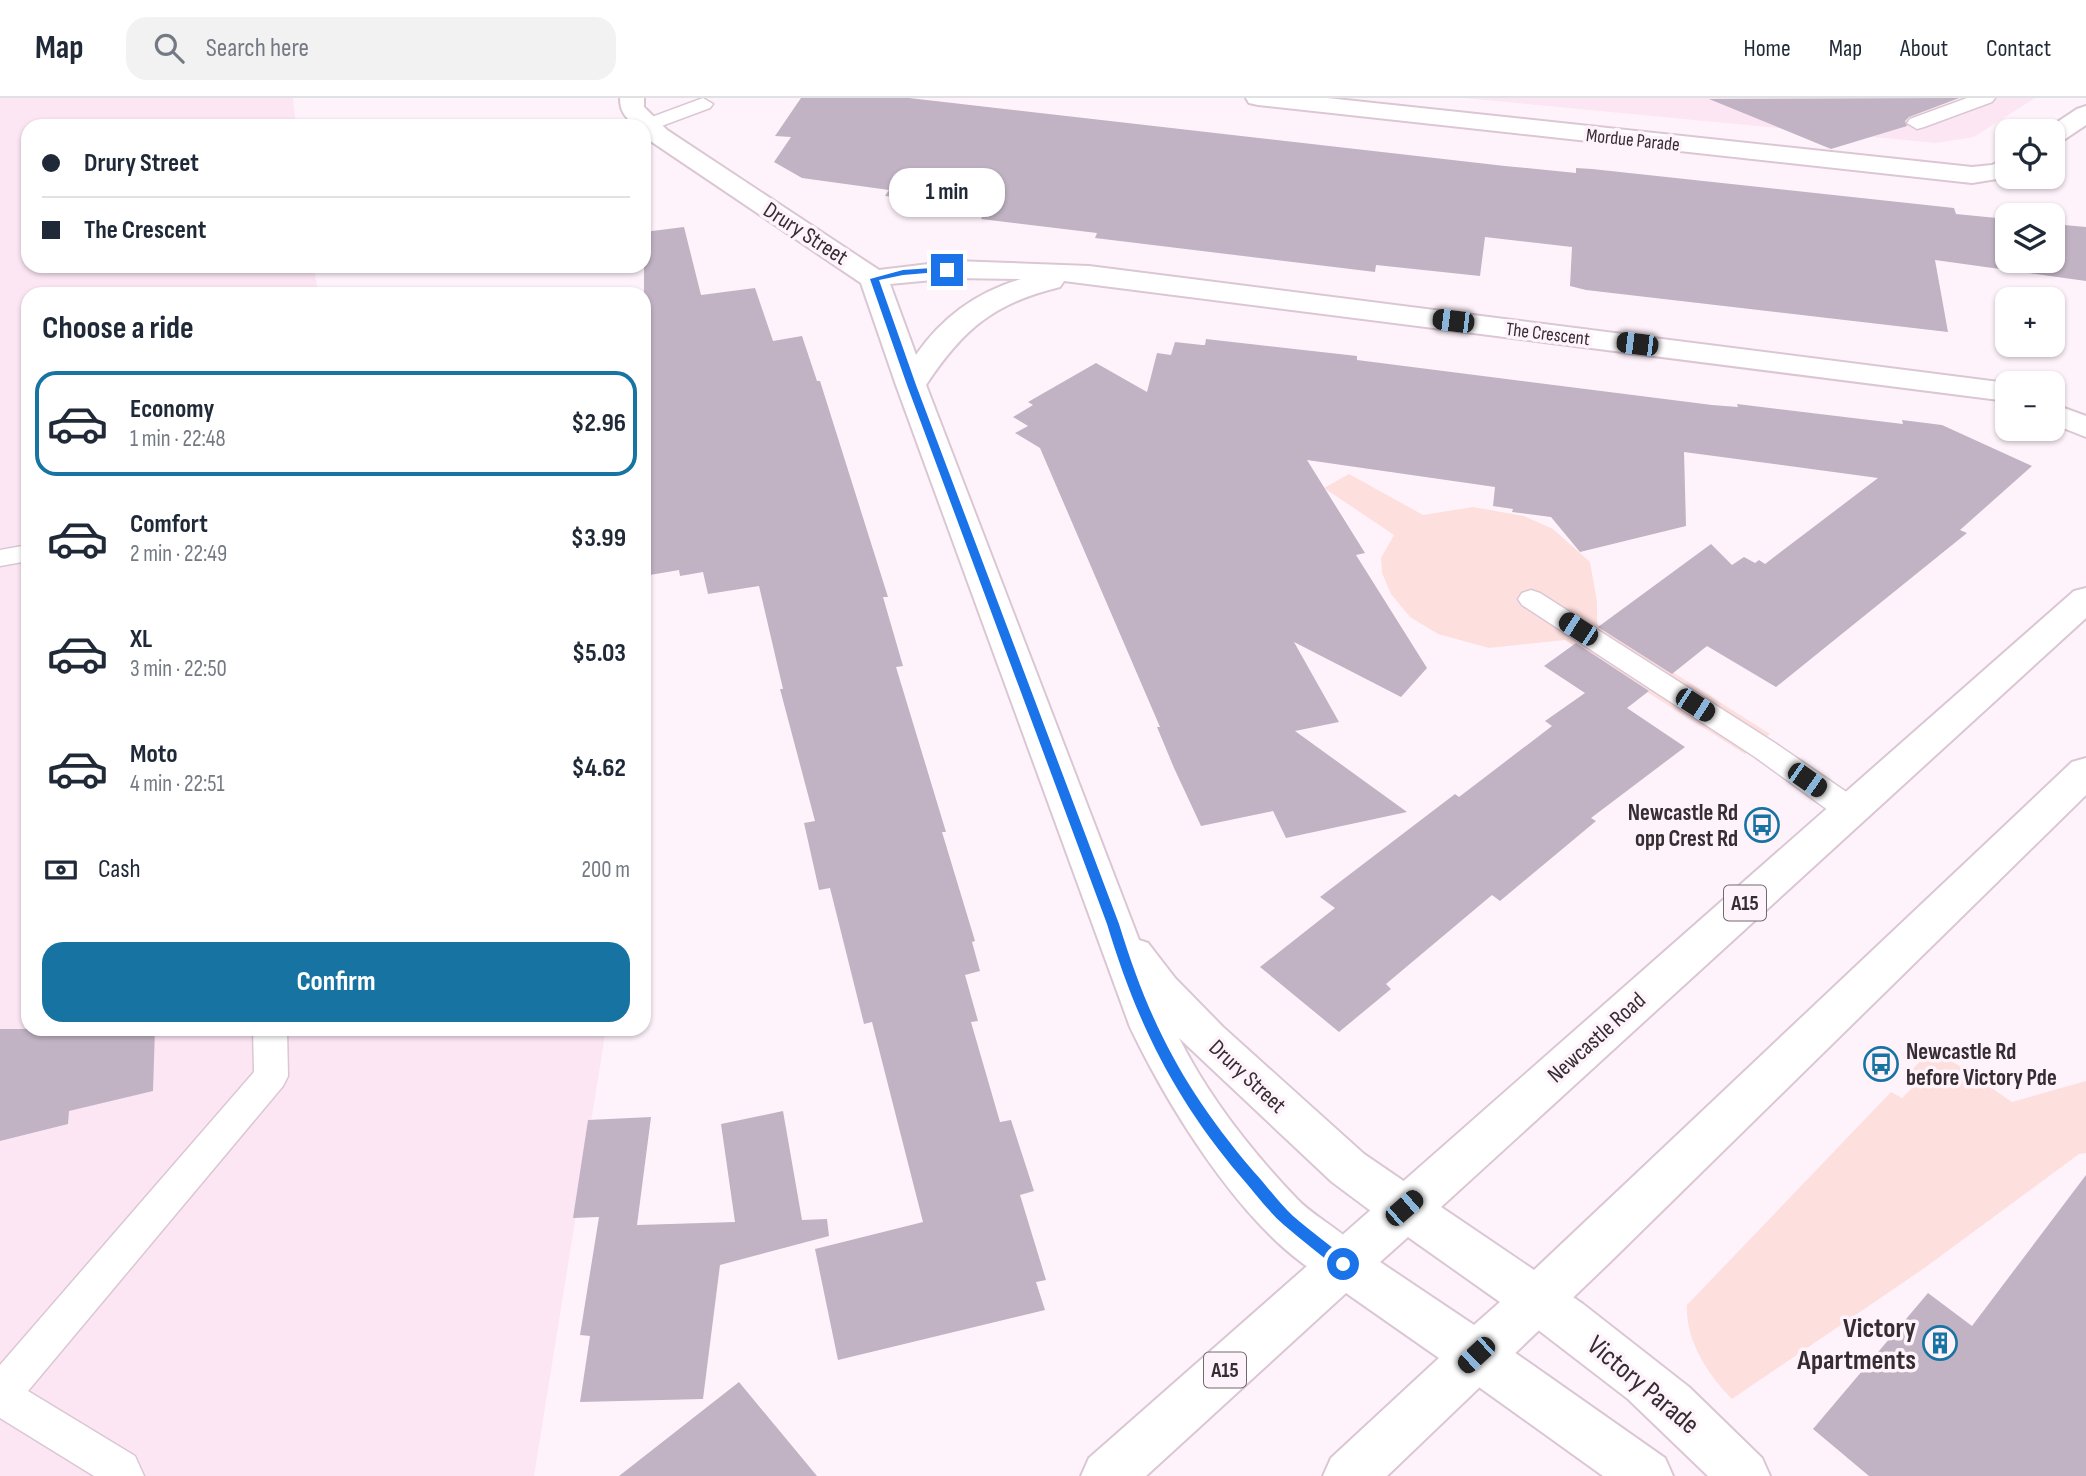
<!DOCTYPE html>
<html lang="en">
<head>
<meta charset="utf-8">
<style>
	:root { --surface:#fff; --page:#f2f2f3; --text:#1f2937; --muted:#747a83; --line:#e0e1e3; --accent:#1774a2 }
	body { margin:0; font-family:"Sofia Sans Condensed",sans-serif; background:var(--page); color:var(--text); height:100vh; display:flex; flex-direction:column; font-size:26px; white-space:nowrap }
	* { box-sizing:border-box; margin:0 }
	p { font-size:23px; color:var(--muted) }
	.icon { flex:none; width:38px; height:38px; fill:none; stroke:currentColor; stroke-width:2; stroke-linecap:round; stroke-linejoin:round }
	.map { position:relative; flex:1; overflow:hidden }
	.details { position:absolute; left:21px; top:189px; width:630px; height:749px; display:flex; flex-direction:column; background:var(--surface); border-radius:21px; box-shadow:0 2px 5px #0004 }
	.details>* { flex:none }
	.top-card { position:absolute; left:21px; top:21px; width:630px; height:154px; border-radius:21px; box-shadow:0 2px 5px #0004; display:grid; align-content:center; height:154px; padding:0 21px; background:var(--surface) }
	.tools { position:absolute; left:1995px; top:21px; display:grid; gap:14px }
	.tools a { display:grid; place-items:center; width:70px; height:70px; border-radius:14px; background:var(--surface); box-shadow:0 2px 5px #0004; font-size:35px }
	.end { position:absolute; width:32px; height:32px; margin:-16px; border:9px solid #1a73e8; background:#fff; box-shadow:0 0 0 4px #fff }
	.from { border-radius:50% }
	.bubble { position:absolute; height:49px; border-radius:21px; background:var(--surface); box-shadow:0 2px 5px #0004; font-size:23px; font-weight:700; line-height:49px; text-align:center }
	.car { position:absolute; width:21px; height:42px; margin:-21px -10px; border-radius:9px; box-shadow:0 0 5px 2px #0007; background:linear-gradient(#222 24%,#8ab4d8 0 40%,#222 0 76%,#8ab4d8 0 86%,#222 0) }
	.top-card b { display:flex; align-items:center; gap:24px; height:66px; font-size:26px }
	.top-card b+b { border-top:2px solid var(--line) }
	.top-card i { width:18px; height:18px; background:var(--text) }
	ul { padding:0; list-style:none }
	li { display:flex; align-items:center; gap:21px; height:105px; margin:0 14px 10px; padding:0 7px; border:4px solid transparent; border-radius:21px }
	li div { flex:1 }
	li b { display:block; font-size:26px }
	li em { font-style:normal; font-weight:700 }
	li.selected { border-color:var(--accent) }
	li>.icon { width:63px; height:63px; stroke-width:1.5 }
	h2 { padding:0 21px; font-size:32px; line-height:84px }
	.pay { display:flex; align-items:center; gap:18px; height:77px; padding:0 21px; font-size:26px }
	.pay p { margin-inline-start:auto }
	.button { display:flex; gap:14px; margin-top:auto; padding:14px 21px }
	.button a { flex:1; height:80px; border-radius:21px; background:var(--accent); color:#fff; font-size:28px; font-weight:700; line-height:80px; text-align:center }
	header { display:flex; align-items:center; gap:42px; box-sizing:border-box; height:98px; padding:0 35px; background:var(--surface); border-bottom:2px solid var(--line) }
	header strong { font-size:33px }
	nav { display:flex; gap:38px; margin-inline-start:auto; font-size:24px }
	.search { width:490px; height:63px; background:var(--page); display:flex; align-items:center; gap:18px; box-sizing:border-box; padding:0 24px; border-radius:21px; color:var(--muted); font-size:26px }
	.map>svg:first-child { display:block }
	.built { fill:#fce6f4 }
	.green { fill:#fddfde }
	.building { fill:#c1b3c4 }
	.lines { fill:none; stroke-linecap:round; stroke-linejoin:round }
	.lane-casing { stroke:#dbc7d4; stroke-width:3 }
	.street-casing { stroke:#dbc7d4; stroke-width:4 }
	.highway-casing { stroke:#dbc7d4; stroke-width:4 }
	.lane { fill:#fff; fill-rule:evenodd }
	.street { fill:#fff; fill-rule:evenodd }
	.highway { fill:#fff; fill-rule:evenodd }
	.route { fill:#1a73e8 }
	.labels { text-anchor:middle; stroke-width:7; stroke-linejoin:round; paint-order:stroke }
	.far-street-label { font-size:19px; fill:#352d32; stroke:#fff3fb }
	.shield { fill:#fff3fb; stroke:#72686e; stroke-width:2 }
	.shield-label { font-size:21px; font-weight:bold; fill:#352d32 }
	.street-label { font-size:23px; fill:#352d32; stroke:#fff3fb }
	.poi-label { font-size:23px; font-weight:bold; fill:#352d32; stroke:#fff3fb; text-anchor:end }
	.near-poi-label { font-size:28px; font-weight:bold; fill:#352d32; stroke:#fff3fb; text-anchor:end }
	.near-street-label { font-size:28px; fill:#352d32; stroke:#fff3fb }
</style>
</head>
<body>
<header>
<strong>Map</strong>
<div class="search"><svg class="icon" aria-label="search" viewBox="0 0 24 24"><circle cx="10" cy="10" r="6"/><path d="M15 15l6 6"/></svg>Search here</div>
<nav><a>Home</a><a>Map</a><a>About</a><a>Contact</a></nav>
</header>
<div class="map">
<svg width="2086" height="1378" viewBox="0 0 2086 1378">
	<rect width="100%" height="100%" fill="#fff3fb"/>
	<!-- built -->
	<path class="built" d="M0,0H293L296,28H28V168H314L318,196H28V931H606L534,1378H0Z
		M1464,0H2035L1974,39L1936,45Z"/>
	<!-- green -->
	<path class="green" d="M1349,376L1423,417L1473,409L1524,418L1553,431L1590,464L1597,504V526L1770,636L1745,656L1565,542L1489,550L1438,536L1410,519L1391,496L1382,475L1381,460L1394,437L1324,390Z
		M1933,950L2012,1004L2086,983V1055L2079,1056L1923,1171L1732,1301C1708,1277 1685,1242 1687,1207L1891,994L1902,1000L1919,983L1909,975Z"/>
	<!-- building -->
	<path class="building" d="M801,0H909L1505,68L1576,75V70L1592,71L1954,110L1956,116L2007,121V163H2053V126L2086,129V183L1935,162L1948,234L1586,192L1570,188L1572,149L1485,139L1480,178L1376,167L1375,174L1095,140L1097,135L981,121L984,116L976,115L979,108L885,98L889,92L802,80L774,64L791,39L775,38Z
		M1959,0L1909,19L1905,23L1907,28L1831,51L1709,1Z
		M684,129L701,197L755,190L773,243L802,238L817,283H820L888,499H883L903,568L896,569L946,734H942L975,843L972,844L980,873L965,877L978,923L971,924L1000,1024L1011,1022L1034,1093L1020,1097L1046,1182L1036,1184L1045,1212L838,1262L815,1151L923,1124L872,924L864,926L830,790L819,792L804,725L815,723L780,591H783L759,488L708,496L703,474L680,478L679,472L644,478V134Z
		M1206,241L1357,258V262L1712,307L1738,309L1737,306L1903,326L1902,322L1942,327L2032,368L1960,432L1967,435L1776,589L1707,548L1672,576L1598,529L1711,446L1732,467L1744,459L1755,465L1759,462L1765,466L1878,380L1684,354L1686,428L1580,454L1551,419L1512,414L1513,411L1493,408L1495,389L1307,362L1365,455L1356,457L1427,570L1401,599L1294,544L1339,624L1295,633L1407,714L1286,740L1273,713L1201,728L1174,670L1157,629H1160L1040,350L1015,335L1028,328L1013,319L1033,307L1028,304L1096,265L1147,294L1157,255L1171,257L1175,244L1202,247H1205Z
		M1576,545L1649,593L1627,610L1685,649L1591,720L1596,723L1500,803L1492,797L1386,886L1391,891L1339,934L1260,869L1335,810L1320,799L1455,696L1459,699L1552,628L1545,623L1585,595L1544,568Z
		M0,931H155L153,993L69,1013L68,1026L0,1043Z
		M783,1013L802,1122L827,1121L829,1138L720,1167L703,1301L580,1304L590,1238L580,1237L599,1119L573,1120L588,1022L651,1019L637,1127L735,1124L721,1026Z
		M2086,1077V1378H1869L1813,1331L1928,1195L1972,1228Z
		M739,1284L817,1378H619Z"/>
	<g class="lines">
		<!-- lane casing -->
		<g class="lane-casing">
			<path id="lane" d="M703,0L713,6L710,10L648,33L644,32V28L638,27L641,23Z
				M1967,0H1995L1992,4L1924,29L1917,31L1907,25L1910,21Z
				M28,447V463L0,468V452Z
				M1531,492L1540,495L1775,645L1861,704L1865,712L1861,720L1850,723L1839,720L1755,659L1522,507L1518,501L1522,495Z
				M253,931H287L288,978L283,988L28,1293L135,1358L144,1378H94L0,1320V1267L254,974Z"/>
		</g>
		<!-- street casing -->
		<g class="street-casing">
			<path id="street" d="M620,0H644V9L667,32L879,172L954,163L1089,168L2007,285V303L1064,183L1060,189C994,205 963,231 926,287L1139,842L1148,845L1175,880L1223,929L1364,1056L1421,1095L1427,1110L1421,1125L1404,1131L1387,1125L1332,1084L1179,940C1208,998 1252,1054 1297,1101C1319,1124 1354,1136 1367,1166L1360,1182L1343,1188C1256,1155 1169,1011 1130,929L896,287L861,185L649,42L644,37V28H635C625,18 620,14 620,0ZM954,180L1021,181C977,194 942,219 916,257L890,186Z
				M1246,0H1327L1972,69L1992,67L2007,60L2009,79L1972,85L1258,7L1249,5Z
				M2086,8V27L2062,43L2053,46V33H2044L2077,11Z
				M2053,306L2086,318V339L2053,326Z
				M1537,1179L1554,1186L1583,1206L1689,1289L1762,1360L1770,1378H1708L1628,1301L1520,1218L1513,1202L1520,1186Z
				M1476,1233L1494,1240L1665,1360L1673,1378H1603L1458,1274L1451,1257L1458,1240Z"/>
		</g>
		<!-- highway casing -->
		<g class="highway-casing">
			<path id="highway" d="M2086,490V520L1441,1109L1534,1172L2072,664L2086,660V697L1607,1167L1387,1378H1323L1331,1360L1439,1260L1346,1195L1146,1378H1081L1089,1360L2074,493ZM1408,1139L1500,1204L1474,1227L1380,1164Z"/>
		</g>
		<!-- lane -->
		<use href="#lane" class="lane"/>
		<!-- street -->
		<use href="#street" class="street"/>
		<!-- highway -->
		<use href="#highway" class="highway"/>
	</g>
	<!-- route -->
	<path class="route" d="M947,169L950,173L903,177L879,182L916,287L1119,826C1150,927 1185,993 1254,1074C1267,1088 1279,1105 1293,1118C1310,1133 1330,1147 1348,1162V1171H1338C1320,1156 1301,1142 1284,1127C1268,1113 1255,1095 1241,1079C1174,1000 1137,925 1107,826L907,287L870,181L903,172Z"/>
	<!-- icons -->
	<defs>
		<g id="bus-ring" transform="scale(1.75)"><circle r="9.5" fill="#fff3fb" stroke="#1774a2" stroke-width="1.5"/><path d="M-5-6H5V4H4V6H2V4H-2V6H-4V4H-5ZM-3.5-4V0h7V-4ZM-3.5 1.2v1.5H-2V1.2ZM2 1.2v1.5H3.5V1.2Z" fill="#1774a2"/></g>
		<g id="building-ring" transform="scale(1.75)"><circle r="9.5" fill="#fff3fb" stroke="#1774a2" stroke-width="1.5"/><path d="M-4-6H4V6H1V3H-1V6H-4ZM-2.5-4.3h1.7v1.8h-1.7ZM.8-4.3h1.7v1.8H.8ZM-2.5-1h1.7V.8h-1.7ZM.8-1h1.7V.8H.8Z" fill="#1774a2"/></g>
	</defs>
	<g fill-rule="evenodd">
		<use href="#bus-ring" x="1762" y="727"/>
		<use href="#bus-ring" x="1881" y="966"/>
		<use href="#building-ring" x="1940" y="1245"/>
	</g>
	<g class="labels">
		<!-- far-street labels -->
		<g class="far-street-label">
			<text transform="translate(1633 41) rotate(6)" y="7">Mordue Parade</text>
			<text transform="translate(1548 235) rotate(7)" y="7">The Crescent</text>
		</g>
		<!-- shield labels -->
		<g class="shield">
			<rect x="1724" y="787.5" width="42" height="35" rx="5"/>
			<rect x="1204" y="1254.5" width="42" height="35" rx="5"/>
		</g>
		<g class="shield-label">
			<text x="1745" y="812">A15</text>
			<text x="1225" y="1279">A15</text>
		</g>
		<!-- street labels -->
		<g class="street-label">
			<text transform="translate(806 135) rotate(33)" y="8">Drury Street</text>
			<text transform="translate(1596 939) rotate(-42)" y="8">Newcastle Road</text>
			<text transform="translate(1248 978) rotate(43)" y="8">Drury Street</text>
		</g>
		<!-- poi labels -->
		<g class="poi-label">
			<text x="1738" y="722">Newcastle Rd<tspan x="1738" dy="26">opp Crest Rd</tspan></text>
			<text x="1906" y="961" text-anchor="start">Newcastle Rd<tspan x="1906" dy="26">before Victory Pde</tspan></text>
		</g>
		<!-- near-poi labels -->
		<g class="near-poi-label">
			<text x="1916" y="1239">Victory<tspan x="1916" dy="32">Apartments</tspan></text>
		</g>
		<!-- near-street labels -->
		<g class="near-street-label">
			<text transform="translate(1644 1286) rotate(40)" y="10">Victory Parade</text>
		</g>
	</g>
</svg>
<div class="tools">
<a><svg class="icon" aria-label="locate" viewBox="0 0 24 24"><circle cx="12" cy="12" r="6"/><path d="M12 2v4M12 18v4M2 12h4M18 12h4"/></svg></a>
<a><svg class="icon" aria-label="layers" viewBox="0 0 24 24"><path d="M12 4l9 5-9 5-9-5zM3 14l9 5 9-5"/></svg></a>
<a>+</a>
<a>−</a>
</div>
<i class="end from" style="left:1343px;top:1166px"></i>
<i class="end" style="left:947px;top:172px"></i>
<div class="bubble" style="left:889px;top:70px;width:116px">1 min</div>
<i class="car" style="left:1453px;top:223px;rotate:277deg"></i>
<i class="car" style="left:1637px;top:246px;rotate:277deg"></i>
<i class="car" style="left:1578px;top:531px;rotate:303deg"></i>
<i class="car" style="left:1695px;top:607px;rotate:123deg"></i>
<i class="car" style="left:1807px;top:682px;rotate:125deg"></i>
<i class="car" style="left:1404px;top:1110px;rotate:49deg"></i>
<i class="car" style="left:1476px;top:1257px;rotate:227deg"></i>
<div class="top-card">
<b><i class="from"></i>Drury Street</b>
<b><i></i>The Crescent</b>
</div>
<section class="details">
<h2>Choose a ride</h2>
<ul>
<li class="selected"><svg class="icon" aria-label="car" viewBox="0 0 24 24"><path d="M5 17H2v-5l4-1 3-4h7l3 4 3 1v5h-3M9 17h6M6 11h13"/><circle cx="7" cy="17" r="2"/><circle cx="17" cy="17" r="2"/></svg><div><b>Economy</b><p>1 min · 22:48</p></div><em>$2.96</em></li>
<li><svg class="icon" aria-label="car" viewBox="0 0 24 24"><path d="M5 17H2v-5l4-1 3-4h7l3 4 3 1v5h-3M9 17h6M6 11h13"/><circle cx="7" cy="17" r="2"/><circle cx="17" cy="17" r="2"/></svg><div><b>Comfort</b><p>2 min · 22:49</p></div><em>$3.99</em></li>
<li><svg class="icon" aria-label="car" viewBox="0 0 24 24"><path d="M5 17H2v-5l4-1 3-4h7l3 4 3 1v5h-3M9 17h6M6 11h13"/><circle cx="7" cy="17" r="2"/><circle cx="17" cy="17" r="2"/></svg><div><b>XL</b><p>3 min · 22:50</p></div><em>$5.03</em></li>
<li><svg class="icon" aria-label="car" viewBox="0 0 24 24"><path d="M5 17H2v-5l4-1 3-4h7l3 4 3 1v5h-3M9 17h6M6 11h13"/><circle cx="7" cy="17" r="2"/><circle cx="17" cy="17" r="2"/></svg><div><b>Moto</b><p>4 min · 22:51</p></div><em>$4.62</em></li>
</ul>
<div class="pay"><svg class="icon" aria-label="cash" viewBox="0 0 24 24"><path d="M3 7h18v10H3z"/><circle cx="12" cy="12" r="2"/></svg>Cash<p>200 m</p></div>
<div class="button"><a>Confirm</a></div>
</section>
</div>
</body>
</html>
